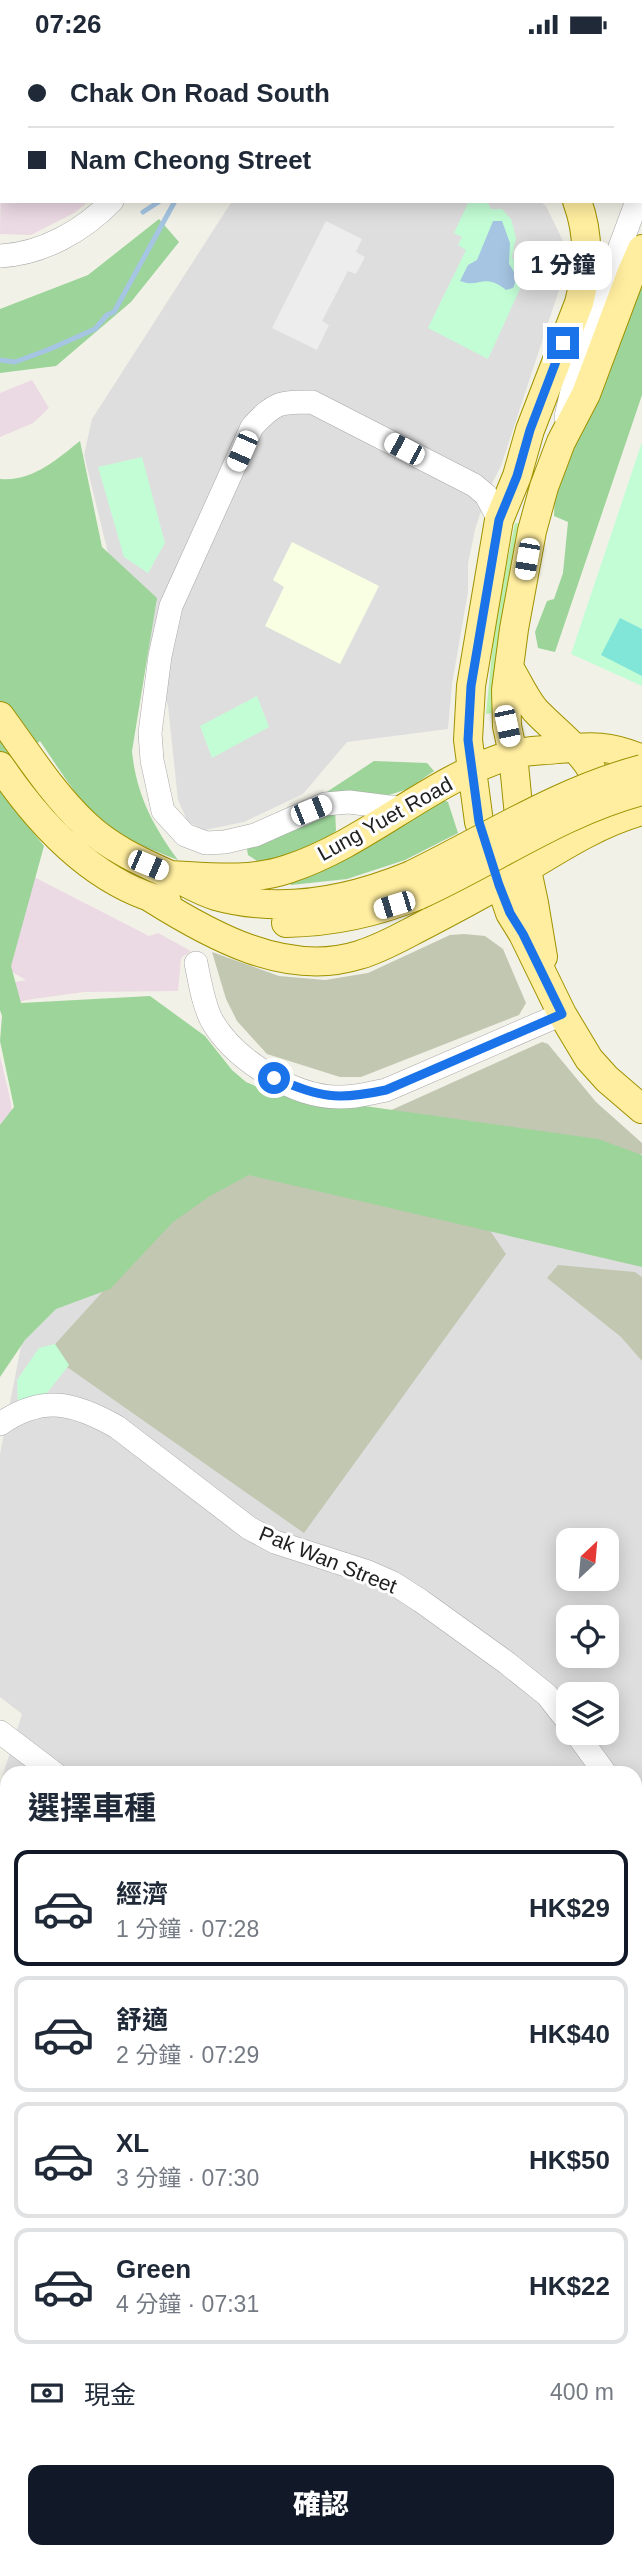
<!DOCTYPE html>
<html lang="zh-TW">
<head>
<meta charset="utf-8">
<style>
	:root { --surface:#fff; --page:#f6f6f7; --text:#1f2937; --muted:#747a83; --line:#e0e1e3; --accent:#111827 }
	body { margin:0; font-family:Helvetica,"Noto Sans TC",sans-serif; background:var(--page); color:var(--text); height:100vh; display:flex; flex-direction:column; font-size:26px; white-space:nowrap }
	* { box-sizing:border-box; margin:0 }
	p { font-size:23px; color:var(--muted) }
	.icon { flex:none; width:38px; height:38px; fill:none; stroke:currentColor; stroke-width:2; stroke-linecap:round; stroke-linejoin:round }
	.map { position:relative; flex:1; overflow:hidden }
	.details { position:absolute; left:0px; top:1717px; width:642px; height:793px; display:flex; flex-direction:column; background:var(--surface); border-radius:21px 21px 0 0; box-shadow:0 4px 18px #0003 }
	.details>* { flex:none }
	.banner { position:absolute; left:0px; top:0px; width:642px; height:154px; box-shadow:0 4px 18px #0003; display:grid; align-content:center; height:154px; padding:0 28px; background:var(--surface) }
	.needle { width:46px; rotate:26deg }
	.fabs { position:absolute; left:556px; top:1479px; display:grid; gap:14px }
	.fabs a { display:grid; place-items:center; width:63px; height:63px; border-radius:14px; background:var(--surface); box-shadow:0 4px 18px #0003; font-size:35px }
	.end { position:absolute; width:32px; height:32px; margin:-16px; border:9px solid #1a73e8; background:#fff; box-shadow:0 0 0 4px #fff }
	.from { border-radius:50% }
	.bubble { position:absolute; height:49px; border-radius:14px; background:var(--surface); box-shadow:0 4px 18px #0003; font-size:23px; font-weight:800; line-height:49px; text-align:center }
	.car { position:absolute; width:21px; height:42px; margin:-21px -10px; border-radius:9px; box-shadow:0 0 5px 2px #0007; background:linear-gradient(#fff 24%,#345 0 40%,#fff 0 76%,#345 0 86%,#fff 0) }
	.banner b { display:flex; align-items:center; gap:24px; height:66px; font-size:26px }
	.banner b+b { border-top:2px solid var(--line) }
	.banner i { width:18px; height:18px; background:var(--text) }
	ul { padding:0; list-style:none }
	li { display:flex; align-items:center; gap:21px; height:116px; margin:0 14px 10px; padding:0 14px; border:4px solid var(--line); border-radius:14px }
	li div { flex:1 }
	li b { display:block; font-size:26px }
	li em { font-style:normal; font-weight:800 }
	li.active { border-color:var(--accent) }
	li>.icon { width:63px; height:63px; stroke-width:1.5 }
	h2 { padding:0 28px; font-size:32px; line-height:84px }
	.pay { display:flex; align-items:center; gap:18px; height:77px; padding:0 28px; font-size:26px }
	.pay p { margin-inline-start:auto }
	.button { display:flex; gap:14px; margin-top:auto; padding:14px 28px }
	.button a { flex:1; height:80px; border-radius:14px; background:var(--accent); color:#fff; font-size:28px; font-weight:800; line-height:80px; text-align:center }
	.status { display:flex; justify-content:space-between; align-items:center; height:49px; padding:0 35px; background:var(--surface); direction:ltr }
	.status svg { height:19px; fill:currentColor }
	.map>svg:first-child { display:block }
	.residential { fill:#dfdede; fill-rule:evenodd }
	.industrial { fill:#ebd9e3 }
	.education { fill:#f8ffe3 }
	.construction { fill:#c2c7b2 }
	.grass { fill:#bbeeab }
	.forest { fill:#9cd499 }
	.park { fill:#c3fdd6 }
	.pitch { fill:#81e5d8 }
	.parking { fill:#ededed }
	.water { fill:#a5c5e2 }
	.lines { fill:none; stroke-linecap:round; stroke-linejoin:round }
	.stream { stroke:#a5c5e2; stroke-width:5 }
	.minor-casing { stroke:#a8a8a8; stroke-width:24 }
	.major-casing { stroke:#9e9200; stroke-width:30 }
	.highway-casing { stroke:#e71d2f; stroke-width:33 }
	.minor { stroke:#fff; stroke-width:23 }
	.major { stroke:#ffee9f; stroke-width:28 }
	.highway { stroke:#ed928b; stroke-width:32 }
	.major-bridge-casing { stroke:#9e9200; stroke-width:30; stroke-linecap:butt }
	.major-bridge { stroke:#ffee9f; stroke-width:28 }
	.route { stroke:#1a73e8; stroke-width:9 }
	.labels { text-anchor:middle; stroke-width:6; stroke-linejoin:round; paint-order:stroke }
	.street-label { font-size:21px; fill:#212121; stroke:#fff }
</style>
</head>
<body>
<div class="status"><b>07:26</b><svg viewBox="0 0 49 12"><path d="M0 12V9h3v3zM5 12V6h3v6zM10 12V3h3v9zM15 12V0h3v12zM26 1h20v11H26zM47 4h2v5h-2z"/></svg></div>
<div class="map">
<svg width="642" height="2509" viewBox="0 0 642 2509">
	<rect width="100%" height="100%" fill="#f2f1e7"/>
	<!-- residential -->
	<path class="residential" d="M232,152H540L546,157L563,192L561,235L501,417L486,446L475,481L468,514V543L452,635L448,680L347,693L303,745L244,773L205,781L188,773L178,751L168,657L144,588L108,504L84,406L92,370Z
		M234,1038L642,1116V2231L635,2234V1724H7V1921L0,1920V1735L22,1665L0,1648V1405L22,1292ZM569,1491H607V1530H569ZM569,1568H607V1606H569ZM569,1645H607V1684H569Z
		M0,2363L7,2378V2502L20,2503L5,2509H0Z
		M165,2502L230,2503L233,2509H150Z
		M484,2503L487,2509H311L308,2503Z"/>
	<!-- industrial -->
	<path class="industrial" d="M2,65V152H89L74,164L31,186L0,185Z
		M32,331L49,359L33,374L0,388V344Z
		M32,827L149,887L158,884L191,902L181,909L178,942L84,943L26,951L5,958L0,963V936L26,931L0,916Z
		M0,1007L11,1054L15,1085L0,1101Z"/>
	<!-- education -->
	<path class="education" d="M292,493L379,537L340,615L265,577L284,538L273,531Z
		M642,2312V2417H635V2317Z"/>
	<!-- construction -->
	<path class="construction" d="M464,885L485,887L503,900L526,954L519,966L361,1028H340L267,1005L237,972L226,950L212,903L279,927L325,931L368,924L450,886Z
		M542,993L548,995L596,1053L642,1094V1105L613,1111L387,1063Z
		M254,1115L487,1177L506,1205L304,1484L47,1304L176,1162Z
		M558,1216L635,1223L642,1228V1312L621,1288L547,1229Z"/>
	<!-- grass -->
	<path class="grass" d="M515,474L523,475L497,663L486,665L495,573Z"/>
	<!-- forest -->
	<path class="forest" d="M159,170L179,193L131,253L56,317L0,324V260L88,226Z
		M642,217V346L555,603L538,599L535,583L547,552L554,550L563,524L568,473L554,467L555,439Z
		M80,392L102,498L157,549L132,702C136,745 153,777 178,811C156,802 133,794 113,781C84,762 60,721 40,692L0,724V430C32,433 56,411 80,392Z
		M374,712L427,714L434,722L408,740L389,746L345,744L319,748Z
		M0,742L44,797L11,917L21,954L150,947L205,987L232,1021L246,1033L272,1044L598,1090L642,1106V1218L249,1126L210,1147L173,1173L110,1240L56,1260L25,1291L0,1328V1076L14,1058L0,992L2,967L0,961Z
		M441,750L448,753L458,784L405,811L347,830L291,836L285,829Z
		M335,760L336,782L310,802L260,814L248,806L246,795Z"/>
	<!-- park -->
	<path class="park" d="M469,152H487L491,160H502L511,170L516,189L512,208L524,231L488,310L428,279L466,201L458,196L462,188L454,184Z
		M642,393V637L571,605Z
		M142,408L165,494L148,524L124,508L98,418Z
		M257,647L269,678L212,709L200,677Z
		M55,1295L69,1316L47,1344L18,1355L17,1331L39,1299Z
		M642,2451V2509H582L585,2503L635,2502V2453Z"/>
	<!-- pitch -->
	<path class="pitch" d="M620,569L642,580V627L601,606Z
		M7,2048V2243L0,2246V2050Z"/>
	<!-- parking -->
	<path class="parking" d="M326,172L362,190L356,203L365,208L356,225L348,222L322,272L329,276L317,301L272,279Z"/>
	<!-- water -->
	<path class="water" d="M493,172H502L510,194L509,215C515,224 518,229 513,239L506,241C484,223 479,240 460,232L468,216L477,211Z"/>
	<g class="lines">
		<!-- stream -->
		<path class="stream" d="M143,163L160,152
			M0,311L15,313L50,300L95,280L107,266L114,263L175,152"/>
		<!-- minor casing -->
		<g class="minor-casing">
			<path id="minor" d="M0,207C42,205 83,182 112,152
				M566,368L580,306L637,152
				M405,760L349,753L325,755L255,786L225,793L206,794L185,786L163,762L152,711L150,684L160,607L171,557L252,378C275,353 279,353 312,353L474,436L486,446L499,471
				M196,914C200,933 203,955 212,972C234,1010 293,1048 338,1048C354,1049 370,1044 386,1041L562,965
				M0,1375C43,1345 75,1354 117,1378L249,1479L275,1493L368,1523L393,1534L421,1552L507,1614L547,1646L569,1674
				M0,1683L54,1724
				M576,1684L605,1724
				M635,1757L642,1764
				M0,1935L7,1936
				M244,2502L247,2509
				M514,2502L516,2509"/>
		</g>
		<!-- major casing -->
		<g class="major-casing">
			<path id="major" d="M493,0L495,2
				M191,2L192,0
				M640,128L642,129
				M577,152C590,187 588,219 579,254L530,381L517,427L499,471L471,637L468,691L479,773L510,864L523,885L562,965L589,1010L607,1030L642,1060
				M509,618C517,631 525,649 535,661C562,690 603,713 601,758
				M0,667C27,704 52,744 86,776C109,798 139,812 168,825C184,832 199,842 216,847C282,865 348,852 409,827
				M0,717C40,776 96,836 167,853
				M171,826C210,828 250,833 288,820C368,794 430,730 511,706C525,701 543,702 558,700C592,697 610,696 642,710
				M151,849C210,886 286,929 359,906C383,899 404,886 426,875C459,858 492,840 524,821C562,798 599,774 642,762
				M286,874C333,873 376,864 419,846
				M543,908L534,854L522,798L513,705L507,677L506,641L514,580L532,482L544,438L561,393L586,345L631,225L642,200
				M635,2255L642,2252
				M77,2509L92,2502"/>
		</g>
		<!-- highway casing -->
		<g class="highway-casing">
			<path id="highway" d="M425,0L434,2
				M0,14H2
				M640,67L642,68
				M640,102L642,103"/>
		</g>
		<!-- minor -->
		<use href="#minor" class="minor"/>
		<!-- major -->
		<use href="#major" class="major"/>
		<!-- highway -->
		<use href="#highway" class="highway"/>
		<!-- major-bridge casing -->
		<g class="major-bridge-casing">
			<path id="major-bridge" d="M409,827C488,789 556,743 642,720
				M419,846C494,812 562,763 642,742"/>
		</g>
		<!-- major-bridge -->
		<use href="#major-bridge" class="major-bridge"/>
	</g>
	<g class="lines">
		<!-- route -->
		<path class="route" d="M274,1029C322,1048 335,1052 386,1041L562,965L523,885L510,864L499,836L479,773L468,691L471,637L499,471L517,427L530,381L563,294"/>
	</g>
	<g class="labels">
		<!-- street labels -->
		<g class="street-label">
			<text transform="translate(385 770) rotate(-29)" y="7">Lung Yuet Road</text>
			<text transform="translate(328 1511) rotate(22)" y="7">Pak Wan Street</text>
		</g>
	</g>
</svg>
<div class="fabs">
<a><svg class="needle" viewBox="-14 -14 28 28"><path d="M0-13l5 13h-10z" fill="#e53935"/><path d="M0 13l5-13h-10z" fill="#747a83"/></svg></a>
<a><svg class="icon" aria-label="locate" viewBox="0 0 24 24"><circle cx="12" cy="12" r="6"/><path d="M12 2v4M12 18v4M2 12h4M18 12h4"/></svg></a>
<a><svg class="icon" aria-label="layers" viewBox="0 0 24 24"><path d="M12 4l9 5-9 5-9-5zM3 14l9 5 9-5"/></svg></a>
</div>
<i class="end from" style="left:274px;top:1029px"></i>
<i class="end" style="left:563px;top:294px"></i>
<div class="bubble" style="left:514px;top:192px;width:98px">1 分鐘</div>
<i class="car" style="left:404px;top:400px;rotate:298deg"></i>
<i class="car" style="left:242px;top:402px;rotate:204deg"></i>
<i class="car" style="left:527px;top:510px;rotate:190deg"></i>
<i class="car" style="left:507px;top:677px;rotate:168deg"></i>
<i class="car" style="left:311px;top:761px;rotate:68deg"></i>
<i class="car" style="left:148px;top:816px;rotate:113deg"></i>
<i class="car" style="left:394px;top:856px;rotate:253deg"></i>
<div class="banner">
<b><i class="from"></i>Chak On Road South</b>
<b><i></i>Nam Cheong Street</b>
</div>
<section class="details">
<h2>選擇車種</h2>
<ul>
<li class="active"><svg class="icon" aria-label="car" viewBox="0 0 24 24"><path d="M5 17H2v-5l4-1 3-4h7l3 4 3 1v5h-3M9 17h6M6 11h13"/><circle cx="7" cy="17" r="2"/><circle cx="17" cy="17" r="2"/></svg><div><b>經濟</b><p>1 分鐘 · 07:28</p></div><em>HK$29</em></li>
<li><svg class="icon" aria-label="car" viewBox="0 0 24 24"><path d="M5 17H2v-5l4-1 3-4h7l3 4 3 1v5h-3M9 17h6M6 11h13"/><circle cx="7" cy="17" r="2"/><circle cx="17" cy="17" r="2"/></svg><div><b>舒適</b><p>2 分鐘 · 07:29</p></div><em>HK$40</em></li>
<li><svg class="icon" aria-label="car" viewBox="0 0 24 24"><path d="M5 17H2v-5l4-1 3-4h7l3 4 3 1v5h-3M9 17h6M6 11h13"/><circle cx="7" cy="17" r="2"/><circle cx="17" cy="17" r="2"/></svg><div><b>XL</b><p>3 分鐘 · 07:30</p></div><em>HK$50</em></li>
<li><svg class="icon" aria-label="car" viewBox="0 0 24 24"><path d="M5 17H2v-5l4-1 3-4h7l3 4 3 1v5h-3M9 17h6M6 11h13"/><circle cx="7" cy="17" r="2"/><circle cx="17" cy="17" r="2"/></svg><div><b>Green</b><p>4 分鐘 · 07:31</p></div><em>HK$22</em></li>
</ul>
<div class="pay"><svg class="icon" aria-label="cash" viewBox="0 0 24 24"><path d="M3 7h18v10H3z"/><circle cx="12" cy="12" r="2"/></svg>現金<p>400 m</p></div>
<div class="button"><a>確認</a></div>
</section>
</div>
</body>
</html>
